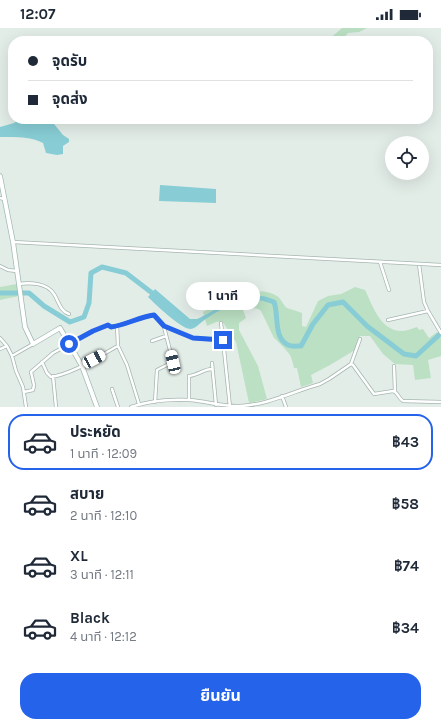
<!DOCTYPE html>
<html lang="th">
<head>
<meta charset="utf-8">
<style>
	:root { --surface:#fff; --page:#f2f2f3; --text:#1f2937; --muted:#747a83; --line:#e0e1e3; --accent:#2563eb }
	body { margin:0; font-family:Karla,"Noto Sans Thai",sans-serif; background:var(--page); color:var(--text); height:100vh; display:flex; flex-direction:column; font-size:15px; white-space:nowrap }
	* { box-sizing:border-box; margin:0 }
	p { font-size:13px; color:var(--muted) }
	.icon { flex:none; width:22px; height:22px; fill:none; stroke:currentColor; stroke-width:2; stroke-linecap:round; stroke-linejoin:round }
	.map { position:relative; height:379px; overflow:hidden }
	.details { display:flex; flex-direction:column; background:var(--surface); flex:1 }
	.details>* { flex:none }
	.banner { position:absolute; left:8px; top:8px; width:425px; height:88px; border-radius:16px; box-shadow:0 4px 16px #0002; display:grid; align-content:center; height:88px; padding:0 20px; background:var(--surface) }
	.buttons { position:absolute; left:385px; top:108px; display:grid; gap:8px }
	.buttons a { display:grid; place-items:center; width:44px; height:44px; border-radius:50%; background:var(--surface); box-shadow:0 4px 16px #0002; font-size:20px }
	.end { position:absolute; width:18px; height:18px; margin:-9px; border:5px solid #2563eb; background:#fff; box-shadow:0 0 0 2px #fff }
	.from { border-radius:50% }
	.bubble { position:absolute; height:28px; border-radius:14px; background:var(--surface); box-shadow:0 4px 16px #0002; font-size:13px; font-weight:700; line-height:28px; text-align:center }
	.car { position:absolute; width:12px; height:24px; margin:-12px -6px; border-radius:5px; box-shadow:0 0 3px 1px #0007; background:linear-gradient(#fff 24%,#345 0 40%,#fff 0 76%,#345 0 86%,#fff 0) }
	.banner b { display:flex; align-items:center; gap:14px; height:38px; font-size:15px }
	.banner b+b { border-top:1px solid var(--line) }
	.banner i { width:10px; height:10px; background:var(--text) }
	ul { padding:7px 0 0; list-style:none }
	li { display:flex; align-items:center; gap:12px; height:56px; margin:0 8px 6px; padding:0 12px; border:2px solid transparent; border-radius:16px }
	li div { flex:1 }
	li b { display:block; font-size:15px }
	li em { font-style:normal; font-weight:700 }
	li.on { border-color:var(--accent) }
	li>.icon { width:36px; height:36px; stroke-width:1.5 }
	.action { display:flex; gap:8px; margin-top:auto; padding:8px 20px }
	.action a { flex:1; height:46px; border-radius:16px; background:var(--accent); color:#fff; font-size:16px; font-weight:700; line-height:46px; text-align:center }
	.status { display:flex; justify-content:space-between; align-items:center; height:28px; padding:0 20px; background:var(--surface); direction:ltr }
	.status svg { height:11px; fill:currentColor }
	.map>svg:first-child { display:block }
	.green { fill:#bbe0c3 }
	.water { fill:#88cdd5 }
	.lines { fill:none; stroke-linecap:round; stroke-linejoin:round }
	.river { stroke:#88cdd5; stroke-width:5 }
	.street-casing { stroke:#a5b6af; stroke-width:4 }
	.secondary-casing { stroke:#a1bab0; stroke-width:5.5 }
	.street { stroke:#fff; stroke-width:2.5 }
	.secondary { stroke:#fff; stroke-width:4 }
	.route { stroke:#2563eb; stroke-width:5 }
</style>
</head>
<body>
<div class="status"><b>12:07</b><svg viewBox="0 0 49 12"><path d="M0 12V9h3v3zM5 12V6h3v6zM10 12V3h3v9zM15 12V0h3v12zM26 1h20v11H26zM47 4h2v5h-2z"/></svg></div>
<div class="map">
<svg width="441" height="379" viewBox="0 0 441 379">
	<rect width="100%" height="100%" fill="#e3ede8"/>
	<!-- green -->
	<path class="green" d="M342,0H367L359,4L348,5L341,13H327Z
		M17,256L19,268L0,272V259Z
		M355,259L365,262C373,278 380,303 402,303C407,303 413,300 417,299L419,302L423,301L429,310L437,304L441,310V328L428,332L431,350L415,352L413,337L395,336L383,326L370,308H360L358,311L355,322L330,337L311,347L313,355L301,359L297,340H294C293,336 292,331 290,327C289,325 276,311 274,310L261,283C256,279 249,280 243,282L246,290L239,295V302L258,338L267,371L249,375L236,314L222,293L216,294L207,298L203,284C224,274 253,254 277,268C281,270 283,277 287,280C290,281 297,283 302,285V298L306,299L318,273L328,268L341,266Z"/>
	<!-- water -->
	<path class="water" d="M20,91H50L63,107L69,111V114L63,118V126L57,127L46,125L43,115C30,108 14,109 0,109V99L14,95Z
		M160,157L216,161V175L159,173Z
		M155,261L190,291H197C221,280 244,259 272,271L269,274C262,273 255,271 248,272C232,275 215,284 203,293C199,296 195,301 190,301C180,300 155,276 148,269Z"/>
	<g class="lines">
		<!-- river -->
		<path class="river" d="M0,265H29L44,278L70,294L84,289L89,275L91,245L102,239L126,245L156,268
			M265,271L274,274C279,286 273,310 288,317C292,319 297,318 301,318L313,296L328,277L343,274L367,298L404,326L416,328L441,305"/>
		<!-- street casing -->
		<g class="street-casing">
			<path id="street" d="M0,170L4,171
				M13,214L441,237
				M380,234L389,262
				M419,236L424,274L428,283L441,305
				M0,238L8,242L17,243
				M19,256C30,254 47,255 54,266C59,274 60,283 69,286
				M388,292L428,283
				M221,295L223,312
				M117,298L118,318L127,337L139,376
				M0,310L7,318L12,328L16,343L23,359L26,379
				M152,313L166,308
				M0,321L7,318
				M12,328L33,316
				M42,334L47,345L51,349C75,345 97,329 118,318
				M212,335L216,377
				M351,336L360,311
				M394,338L395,363
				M53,348L56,379
				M112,361L118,379
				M24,364L33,362L34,357L31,344L53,325L93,303L108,297L111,299C126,297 139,289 154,287L164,298L193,310L223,312L230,379
				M282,368L286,379
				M189,372V348C198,347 204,341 212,341
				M155,374L157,342L173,334L164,299
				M131,379C149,373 170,371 189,372C206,373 223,379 240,378C268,377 294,363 320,356L329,351L351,336L353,337L374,366L393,363C398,364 398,370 403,373L441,374"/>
		</g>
		<!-- secondary casing -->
		<g class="secondary-casing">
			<path id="secondary" d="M0,148L13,214L25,299L33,316L60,300L82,338L97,379"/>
		</g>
		<!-- street -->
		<use href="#street" class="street"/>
		<!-- secondary -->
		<use href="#secondary" class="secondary"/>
	</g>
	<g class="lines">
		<!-- route -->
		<path class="route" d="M69,316L93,303L108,297L111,299C126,297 139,289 154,287L164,298L193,310L223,312"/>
	</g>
</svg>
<div class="buttons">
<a><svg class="icon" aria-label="locate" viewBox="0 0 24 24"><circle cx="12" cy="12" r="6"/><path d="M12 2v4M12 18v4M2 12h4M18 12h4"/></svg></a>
</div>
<i class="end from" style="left:69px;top:316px"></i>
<i class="end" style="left:223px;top:312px"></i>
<div class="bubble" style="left:186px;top:254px;width:74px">1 นาที</div>
<i class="car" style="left:94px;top:331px;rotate:62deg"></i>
<i class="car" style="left:173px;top:334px;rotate:347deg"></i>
<div class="banner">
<b><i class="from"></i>จุดรับ</b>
<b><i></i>จุดส่ง</b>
</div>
</div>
<section class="details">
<ul>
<li class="on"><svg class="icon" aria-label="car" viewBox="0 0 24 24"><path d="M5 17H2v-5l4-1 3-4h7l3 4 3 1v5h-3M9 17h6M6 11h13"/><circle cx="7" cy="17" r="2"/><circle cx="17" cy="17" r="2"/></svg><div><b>ประหยัด</b><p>1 นาที · 12:09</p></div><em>฿43</em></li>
<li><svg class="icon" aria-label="car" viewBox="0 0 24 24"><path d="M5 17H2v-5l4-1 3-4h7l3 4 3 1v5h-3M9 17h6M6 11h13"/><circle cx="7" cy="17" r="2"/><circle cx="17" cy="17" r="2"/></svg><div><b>สบาย</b><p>2 นาที · 12:10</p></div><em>฿58</em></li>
<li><svg class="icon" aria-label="car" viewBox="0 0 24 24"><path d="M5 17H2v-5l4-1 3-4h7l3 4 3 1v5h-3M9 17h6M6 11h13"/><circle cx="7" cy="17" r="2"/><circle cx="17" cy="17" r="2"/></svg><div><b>XL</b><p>3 นาที · 12:11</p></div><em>฿74</em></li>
<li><svg class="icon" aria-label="car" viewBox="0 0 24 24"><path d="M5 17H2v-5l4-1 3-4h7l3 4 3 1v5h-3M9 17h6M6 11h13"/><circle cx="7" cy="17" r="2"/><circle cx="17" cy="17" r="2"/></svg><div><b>Black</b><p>4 นาที · 12:12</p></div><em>฿34</em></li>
</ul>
<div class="action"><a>ยืนยัน</a></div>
</section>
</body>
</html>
